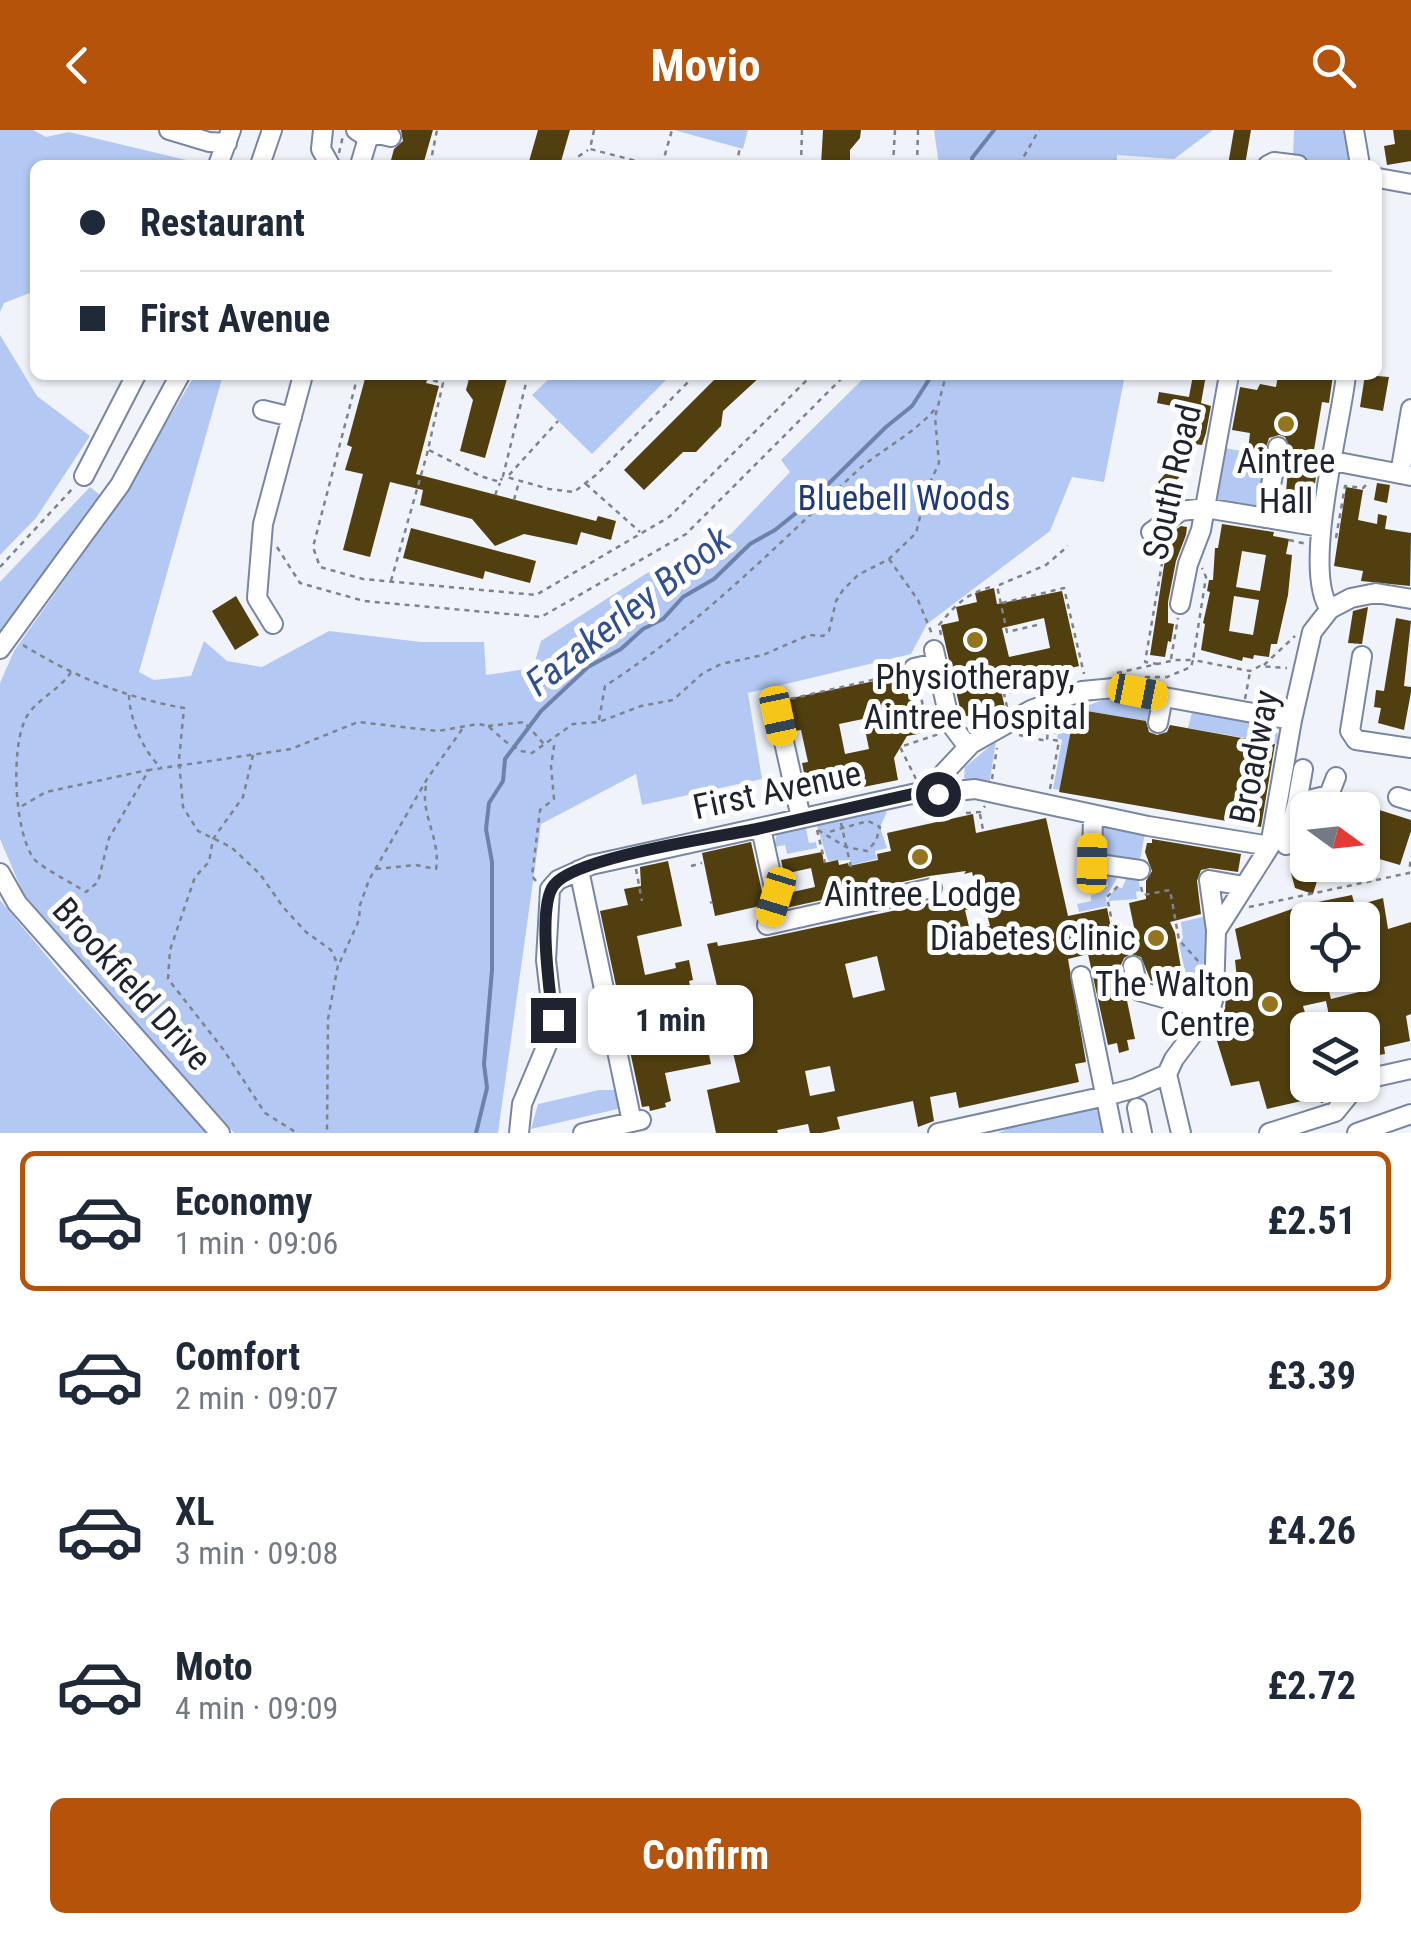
<!DOCTYPE html>
<html lang="en">
<head>
<meta charset="utf-8">
<style>
	:root { --surface:#fff; --page:#f6f6f7; --text:#1f2937; --muted:#747a83; --line:#e0e1e3; --accent:#b45309 }
	body { margin:0; font-family:"Roboto Condensed",sans-serif; background:var(--page); color:var(--text); height:100vh; display:flex; flex-direction:column; font-size:38px; white-space:nowrap }
	* { box-sizing:border-box; margin:0 }
	p { font-size:32px; color:var(--muted) }
	.icon { flex:none; width:55px; height:55px; fill:none; stroke:currentColor; stroke-width:2; stroke-linecap:round; stroke-linejoin:round }
	.map { position:relative; height:1003px; overflow:hidden }
	.sheet { display:flex; flex-direction:column; background:var(--surface); flex:1 }
	.sheet>* { flex:none }
	.banner { position:absolute; left:30px; top:30px; width:1352px; height:220px; border-radius:15px; box-shadow:0 2px 8px #0004; display:grid; align-content:center; height:220px; padding:0 50px; background:var(--surface) }
	.needle { width:65px; rotate:105deg }
	.buttons { position:absolute; left:1290px; top:662px; display:grid; gap:20px }
	.buttons a { display:grid; place-items:center; width:90px; height:90px; border-radius:15px; background:var(--surface); box-shadow:0 2px 8px #0004; font-size:50px }
	.end { position:absolute; width:45px; height:45px; margin:-22px; border:12px solid #1e232f; background:#fff; box-shadow:0 0 0 5px #fff }
	.from { border-radius:50% }
	.bubble { position:absolute; height:70px; border-radius:15px; background:var(--surface); box-shadow:0 2px 8px #0004; font-size:32px; font-weight:700; line-height:70px; text-align:center }
	.car { position:absolute; width:30px; height:60px; margin:-30px -15px; border-radius:12px; box-shadow:0 0 8px 2px #0007; background:linear-gradient(#f5c518 24%,#345 0 40%,#f5c518 0 76%,#345 0 86%,#f5c518 0) }
	.banner b { display:flex; align-items:center; gap:35px; height:95px; font-size:38px }
	.banner b+b { border-top:2px solid var(--line) }
	.banner i { width:25px; height:25px; background:var(--text) }
	ul { padding:18px 0 0; list-style:none }
	li { display:flex; align-items:center; gap:30px; height:140px; margin:0 20px 15px; padding:0 30px; border:5px solid transparent; border-radius:15px }
	li div { flex:1 }
	li b { display:block; font-size:38px }
	li em { font-style:normal; font-weight:700 }
	li.selected { border-color:var(--accent) }
	li>.icon { width:90px; height:90px; stroke-width:1.5 }
	.primary-button { display:flex; gap:20px; margin-top:auto; padding:20px 50px }
	.primary-button a { flex:1; height:115px; border-radius:15px; background:var(--accent); color:#fff; font-size:40px; font-weight:700; line-height:115px; text-align:center }
	header { display:flex; justify-content:space-between; align-items:center; height:130px; padding:0 50px; background:var(--accent); color:#fff; font-size:45px; font-weight:700 }
	.map>svg:first-child { display:block }
	.green { fill:#b3c9f3 }
	.lines { fill:none; stroke-linecap:round; stroke-linejoin:round }
	.stream { stroke:#6d82aa; stroke-width:4 }
	.building { fill:#513f10; fill-rule:evenodd }
	.minor-casing { stroke:#7886a2; stroke-width:22 }
	.path { stroke:#7e828b; stroke-width:2.5; stroke-dasharray:5 5; stroke-linecap:butt }
	.minor { stroke:#fff; stroke-width:18 }
	.route { stroke:#1e232f; stroke-width:12 }
	.poi-dot { fill:#94741c; stroke:#fff; stroke-width:4 }
	.labels { text-anchor:middle; stroke-width:10; stroke-linejoin:round; paint-order:stroke }
	.poi-label { font-size:35px; fill:#1e232f; stroke:#fff }
	.street-label { font-size:35px; fill:#1e232f; stroke:#fff }
	.park-label { font-size:35px; fill:#1e3a79; stroke:#fff }
	.water-label { font-size:38px; font-style:italic; fill:#315091; stroke:#fff }
</style>
</head>
<body>
<header><svg class="icon" aria-label="back" viewBox="0 0 24 24"><path d="M15 5l-7 7 7 7"/></svg>Movio<svg class="icon" aria-label="search" viewBox="0 0 24 24"><circle cx="10" cy="10" r="6"/><path d="M15 15l6 6"/></svg></header>
<div class="map">
<svg width="1411" height="1003" viewBox="0 0 1411 1003">
	<rect width="100%" height="100%" fill="#f0f3f9"/>
	<!-- green -->
	<path class="green" d="M0,0H33L46,7L69,2L203,34L35,35V161L4,173L0,182Z
		M674,0H748L743,19Z
		M934,0H1213L1174,29L1117,25V35H939Z
		M1294,0H1349L1348,35L1293,28Z
		M0,205L37,266L90,306L36,388L0,425Z
		M195,245H223L139,542L154,550L191,546L204,511L227,531L262,537L329,501L421,512H484L486,545L533,538L541,511L647,443L731,404L790,342L781,330L867,245H1125L1104,352L1072,347L1050,401L927,494L911,524L748,563L762,649L642,675L636,644L541,694L498,1003H234L95,849L23,763L0,709V553L14,521L112,383Z
		M553,245H671L592,324L532,265Z
		M1224,318L1273,326L1264,381L1216,374L1213,368Z
		M90,357L100,365L0,501V452Z
		M1106,569L1152,576V592L1075,579L1060,660L1053,659L1062,610L1057,608L1063,584Z
		M1192,582L1272,597L1278,604L1279,614L1188,598Z
		M996,611L989,656L964,648L965,637Z
		M880,678L887,682L880,697L887,718L875,721L877,729L852,735L850,730L828,731L817,696L819,690Z
		M805,694L809,713L816,712L817,718L787,724L785,715L774,717L777,703L785,698Z
		M1108,696L1145,703L1139,735L1103,729L1099,723L1100,698Z
		M1105,738L1117,748L1106,767L1107,776L1079,782L1077,774L1091,771V765L1096,764L1095,759L1108,756Z
		M1138,742L1140,761L1136,762L1137,769L1108,771L1115,757L1122,758L1127,747Z
		M0,770L65,848L208,1003H0Z
		M1207,786L1206,861L1201,867L1200,859L1164,852L1186,846L1179,814L1183,808L1181,792Z
		M599,960H616L622,978L531,999L538,974Z
		M1091,979L1100,982L1105,1003H998L1014,996Z"/>
	<g class="lines">
		<!-- stream -->
		<path class="stream" d="M972,35V28L994,0
			M476,1003L487,958L484,934L492,840V732L486,699L489,673L503,651L505,629L541,581L588,537L621,519L643,499L663,489L683,467L714,449L750,414L775,400L811,371L886,297L912,276L932,245"/>
	</g>
	<!-- building -->
	<path class="building" d="M401,0H433L423,35L391,30L394,19L403,11Z
		M538,0H570L560,35H528Z
		M823,0H861L860,8L850,20V35H821Z
		M1234,0H1251L1245,35H1228Z
		M1393,0H1411V31L1387,35L1384,16L1395,14Z
		M366,245H429L426,253L439,256L416,344L596,391L598,386L616,391L611,410L581,402L577,415L524,404L495,416L472,389L420,375L423,360L390,352L370,427L343,420L363,344L345,340L352,317L347,315Z
		M470,245H508L485,328L460,321L473,270L466,260Z
		M719,245H762L723,281L721,296L696,322H683L644,360L624,340Z
		M1193,245H1206L1201,273L1211,276L1206,303L1202,315L1194,314L1191,334L1167,361L1158,352L1179,328L1187,279L1157,273L1159,262L1189,267Z
		M1278,245H1333L1329,273L1322,272L1313,326L1319,327L1313,367L1286,362L1290,318L1285,307L1279,305L1269,308L1264,324L1248,321L1250,303L1232,300L1240,257L1257,260L1260,254L1276,257Z
		M1365,245L1389,247L1383,281L1360,277Z
		M1377,353L1390,355L1387,373L1374,370Z
		M1346,357L1363,360L1358,390L1377,394L1378,384L1387,386L1385,399L1411,403L1410,456L1361,451L1363,441L1334,436Z
		M1222,394L1274,402L1273,406L1289,409L1286,424L1292,425L1288,465L1277,514H1271L1269,527L1254,525L1253,529L1243,527L1242,531L1201,520L1205,494L1203,493L1210,462L1207,461L1209,450H1213L1215,418H1218ZM1242,421L1266,425L1260,461L1236,457ZM1234,466L1259,470L1253,505L1229,501Z
		M1181,396L1187,397L1186,405L1176,431L1168,472V493L1174,494L1171,512L1168,511L1165,527L1150,525L1168,410L1171,403Z
		M411,398L536,431L530,453L485,441L483,449L403,428Z
		M994,458L997,474L1062,461L1079,536L1000,556L1005,578L962,587L941,495L959,491L956,477L977,472L975,463ZM1044,488L1050,518L1009,527L1002,498Z
		M236,466L259,505L235,520L212,481Z
		M1368,477L1362,514L1348,513L1353,481Z
		M1396,488L1411,491L1404,556L1411,557V562L1404,600L1378,593L1381,578L1374,577L1376,560L1384,561Z
		M904,545L912,550L923,603L907,606L894,628L898,650L809,668L802,633L808,632L801,600L794,601L790,581L782,570ZM863,589L869,619L845,624L839,594Z
		M1075,579L1146,591L1149,602L1157,605L1167,602L1170,595L1275,614L1261,697L1059,662Z
		M1370,677L1411,690V701L1400,735L1362,724V685L1370,683Z
		M973,684L976,703L1046,688L1068,786L1107,778L1113,807L1135,802L1129,773L1146,769V751L1152,741L1145,722L1147,713H1152V709L1241,724L1238,742L1210,738L1201,740L1197,751L1201,784L1170,792L1175,803L1182,844L1151,851L1141,827L1131,824L1124,828L1120,837L1135,909L1127,910L1129,920L1119,923L1117,913L1108,915L1088,824L1068,829L1086,932L1075,934L1079,952L959,978L956,962L930,967L934,991L918,997L913,971L837,987L840,999L821,1003H810L808,994L777,1000L778,1003H716L707,960L740,952L707,814L717,812L718,816L770,807L977,763L972,742L964,744L966,741L929,746L786,778L788,763L815,757L811,738L784,744L781,730L822,722L824,733L838,730L839,735L848,733L849,736L878,730L877,724L891,721L887,703ZM985,776L990,796L970,801L965,780ZM877,826L885,860L853,868L845,834ZM830,936L835,961L810,966L805,941Z
		M1305,699L1308,735H1322L1313,764L1295,758L1291,743Z
		M751,712L763,766L760,776L715,786L702,723Z
		M668,731L682,796L637,806L645,845L676,838L675,833L689,830L693,850L689,851L700,901L704,900L711,934L665,943L671,971L665,973L666,977L650,981L649,976L642,977L600,781L628,775L624,759L641,756L640,737ZM676,871L683,905L660,910L653,876Z
		M1352,765L1355,776L1383,768L1388,799L1411,792V884L1406,886L1410,911L1384,917L1385,924L1362,928V900H1332L1326,871L1303,876L1310,900H1308V955H1335L1336,961L1328,971L1321,973L1319,967L1267,979L1259,951L1231,956L1213,898L1225,879L1227,852L1237,849L1235,830L1241,829L1235,799L1303,775ZM1308,790H1362V840L1367,860L1331,869L1325,845H1308Z"/>
	<g class="lines">
		<!-- minor casing -->
		<g class="minor-casing">
			<path id="minor" d="M169,0L209,12L227,13
				M323,0L321,19L330,35
				M356,0L368,8L360,35
				M1354,0L1360,35
				M368,8L378,4L391,7
				M218,35L231,0
				M260,35L272,0
				M1268,35L1274,32L1298,35
				M1378,48L1411,54
				M263,280L292,287
				M1333,331L1411,346
				M1400,344L1411,279
				M84,346L136,245
				M1265,388L1278,317
				M1151,402L1181,381L1205,378L1321,397
				M1180,474L1188,434L1201,400L1229,245
				M1330,479C1301,442 1341,295 1346,245
				M273,494L257,468L263,394L303,245
				M0,519L120,355L180,245
				M934,520L950,593L968,617
				M1362,526L1350,601L1356,610L1411,618
				M914,538L936,533
				M778,585L801,688
				M1158,593L1163,567
				M927,661L971,614L1031,580L1082,561L1114,558L1292,590
				M1398,667L1411,671
				M1297,673L1303,639
				M1093,685L1092,733L1140,740
				M761,698L776,767L767,795L932,758
				M1286,715L1297,673L1329,665L1336,647
				M579,740L632,992
				M0,743L17,773L220,1003
				M1216,800L1209,750L1244,756
				M1133,836L1139,861L1210,881
				M1081,846L1113,1003
				M1362,950L1411,939
				M1137,978L1142,1003
				M519,1003L522,974L549,910L553,890L546,830L550,759L558,750L591,735L921,662L938,663L975,659L1148,696L1270,716
				M583,1003L641,990
				M938,1003L1106,966L1135,958L1167,944
				M1181,1003L1167,944L1174,929L1210,881L1214,867L1216,801L1270,716L1292,590L1312,502L1330,479L1351,468L1376,463L1411,469
				M1269,1003L1335,982L1357,955
				M1357,1003L1411,984"/>
		</g>
		<!-- path -->
		<path class="path" d="M594,0L590,19L652,35
			M339,23L343,6
			M430,35L437,0
			M574,35L576,28L588,20
			M662,35L672,0
			M736,35L740,18
			M801,35L802,0
			M893,35L895,0
			M917,35L918,0
			M1019,35L1039,0
			M358,245L313,417L320,437L363,449L536,465L669,387L812,245
			M528,245L503,346L549,359L574,362L596,345L695,245
			M429,320L480,346L500,352L502,348
			M509,345L558,291
			M586,354L640,402
			M495,365L500,353
			M514,370L519,352
			M1336,408L1345,356L1363,358L1367,354
			M1289,410L1307,414
			M277,417L300,453L364,471L541,487L686,404L845,245
			M889,429L918,470L932,504
			M0,437L74,357
			M391,451L427,324L443,253L411,245
			M1002,473L1064,458L1084,544
			M1037,495L1007,502L997,456L1046,435L1068,416
			M941,505L939,495C956,474 968,462 995,456
			M23,515C73,546 126,568 184,578L179,630L183,677L198,701L231,717L260,744L283,777L306,802L331,820L338,835L328,889L327,1003
			M1171,529L1178,488
			M1158,534L1145,532L1166,410
			M1264,535L1295,506
			M71,542C60,560 39,567 27,586C10,615 14,702 34,729C42,738 74,754 86,762L98,752L109,708L149,640L291,619L358,592L438,601L478,594L488,596L506,612L521,621L532,623L573,594L599,592L641,576L673,570L703,543L721,534L763,525L809,505L823,506L829,501L836,471L843,460L858,445L889,429L916,403L927,359L939,333L935,287L946,245
			M1117,543L1175,530H1193L1206,447L1202,438
			M1145,547H1167L1191,537L1193,530L1250,541L1260,536L1287,538
			M918,550L926,593
			M129,565C129,587 144,624 161,637
			M1245,569L1250,542
			M781,571L898,544
			M1007,577L1004,564L1007,563L1071,548
			M599,590L605,556C698,496 776,416 857,341C882,319 914,304 935,279
			M488,596L524,592L544,614
			M1019,605L1047,611L1048,598L1040,592
			M253,625L243,667L213,709L209,732L195,747L170,820L168,849L223,919L265,983L297,1003
			M916,649L900,617L939,604
			M992,649L997,618
			M1050,659L1059,611L1054,610L1059,587
			M22,676L46,662L148,640
			M966,683L980,682L985,676
			M980,684L983,700
			M841,693L851,737
			M1307,698L1308,697
			M817,700L825,733
			M818,700L846,717L867,721L876,711L880,697L868,691L825,703
			M691,736L702,733
			M376,739L416,735L436,739C441,709 420,684 426,656
			M636,739L642,771
			M536,751L532,746L540,680L554,669L551,636L555,610
			M1141,757L1143,765L1170,760L1179,810L1199,832
			M710,773L712,772
			M1249,777L1409,743L1411,727
			M1115,806L1107,767L1119,755
			M340,832L359,790L360,775L369,750L427,649L463,598
			M1159,852L1184,845L1200,847"/>
		<!-- minor -->
		<use href="#minor" class="minor"/>
	</g>
	<g class="lines">
		<!-- route -->
		<path class="route" d="M553,890C550,862 537,776 554,755C575,727 718,707 757,699C812,687 866,674 921,662L938,664"/>
	</g>
	<!-- markers -->
	<g class="poi-dot">
		<circle cx="1286" cy="294" r="10"/>
		<circle cx="975" cy="510" r="10"/>
		<circle cx="920" cy="727" r="10"/>
		<circle cx="1156" cy="808" r="10"/>
		<circle cx="1270" cy="874" r="10"/>
	</g>
	<g class="labels">
		<!-- poi labels -->
		<g class="poi-label">
			<text x="1286" y="343">Aintree<tspan x="1286" dy="40">Hall</tspan></text>
			<text x="975" y="559">Physiotherapy,<tspan x="975" dy="40">Aintree Hospital</tspan></text>
			<text x="920" y="776">Aintree Lodge</text>
			<text x="1136" y="820" text-anchor="end">Diabetes Clinic</text>
			<text x="1250" y="866" text-anchor="end">The Walton<tspan x="1250" dy="40">Centre</tspan></text>
		</g>
		<!-- street labels -->
		<g class="street-label">
			<text transform="translate(1172 352) rotate(-77)" y="12">South Road</text>
			<text transform="translate(1254 627) rotate(-79)" y="12">Broadway</text>
			<text transform="translate(777 660) rotate(-12)" y="12">First Avenue</text>
			<text transform="translate(132 854) rotate(48)" y="12">Brookfield Drive</text>
		</g>
		<!-- park labels -->
		<g class="park-label">
			<text x="904" y="380">Bluebell Woods</text>
		</g>
		<!-- water labels -->
		<g class="water-label">
			<text transform="translate(628 481) rotate(-38)" y="13">Fazakerley Brook</text>
		</g>
	</g>
</svg>
<div class="buttons">
<a><svg class="needle" viewBox="-14 -14 28 28"><path d="M0-13l5 13h-10z" fill="#e53935"/><path d="M0 13l5-13h-10z" fill="#747a83"/></svg></a>
<a><svg class="icon" aria-label="locate" viewBox="0 0 24 24"><circle cx="12" cy="12" r="6"/><path d="M12 2v4M12 18v4M2 12h4M18 12h4"/></svg></a>
<a><svg class="icon" aria-label="layers" viewBox="0 0 24 24"><path d="M12 4l9 5-9 5-9-5zM3 14l9 5 9-5"/></svg></a>
</div>
<i class="end from" style="left:938px;top:664px"></i>
<i class="end" style="left:553px;top:890px"></i>
<div class="bubble" style="left:588px;top:855px;width:165px">1 min</div>
<i class="car" style="left:1138px;top:562px;rotate:101deg"></i>
<i class="car" style="left:778px;top:586px;rotate:168deg"></i>
<i class="car" style="left:1092px;top:733px;rotate:1deg"></i>
<i class="car" style="left:776px;top:767px;rotate:197deg"></i>
<div class="banner">
<b><i class="from"></i>Restaurant</b>
<b><i></i>First Avenue</b>
</div>
</div>
<section class="sheet">
<ul>
<li class="selected"><svg class="icon" aria-label="car" viewBox="0 0 24 24"><path d="M5 17H2v-5l4-1 3-4h7l3 4 3 1v5h-3M9 17h6M6 11h13"/><circle cx="7" cy="17" r="2"/><circle cx="17" cy="17" r="2"/></svg><div><b>Economy</b><p>1 min · 09:06</p></div><em>£2.51</em></li>
<li><svg class="icon" aria-label="car" viewBox="0 0 24 24"><path d="M5 17H2v-5l4-1 3-4h7l3 4 3 1v5h-3M9 17h6M6 11h13"/><circle cx="7" cy="17" r="2"/><circle cx="17" cy="17" r="2"/></svg><div><b>Comfort</b><p>2 min · 09:07</p></div><em>£3.39</em></li>
<li><svg class="icon" aria-label="car" viewBox="0 0 24 24"><path d="M5 17H2v-5l4-1 3-4h7l3 4 3 1v5h-3M9 17h6M6 11h13"/><circle cx="7" cy="17" r="2"/><circle cx="17" cy="17" r="2"/></svg><div><b>XL</b><p>3 min · 09:08</p></div><em>£4.26</em></li>
<li><svg class="icon" aria-label="car" viewBox="0 0 24 24"><path d="M5 17H2v-5l4-1 3-4h7l3 4 3 1v5h-3M9 17h6M6 11h13"/><circle cx="7" cy="17" r="2"/><circle cx="17" cy="17" r="2"/></svg><div><b>Moto</b><p>4 min · 09:09</p></div><em>£2.72</em></li>
</ul>
<div class="primary-button"><a>Confirm</a></div>
</section>
</body>
</html>
